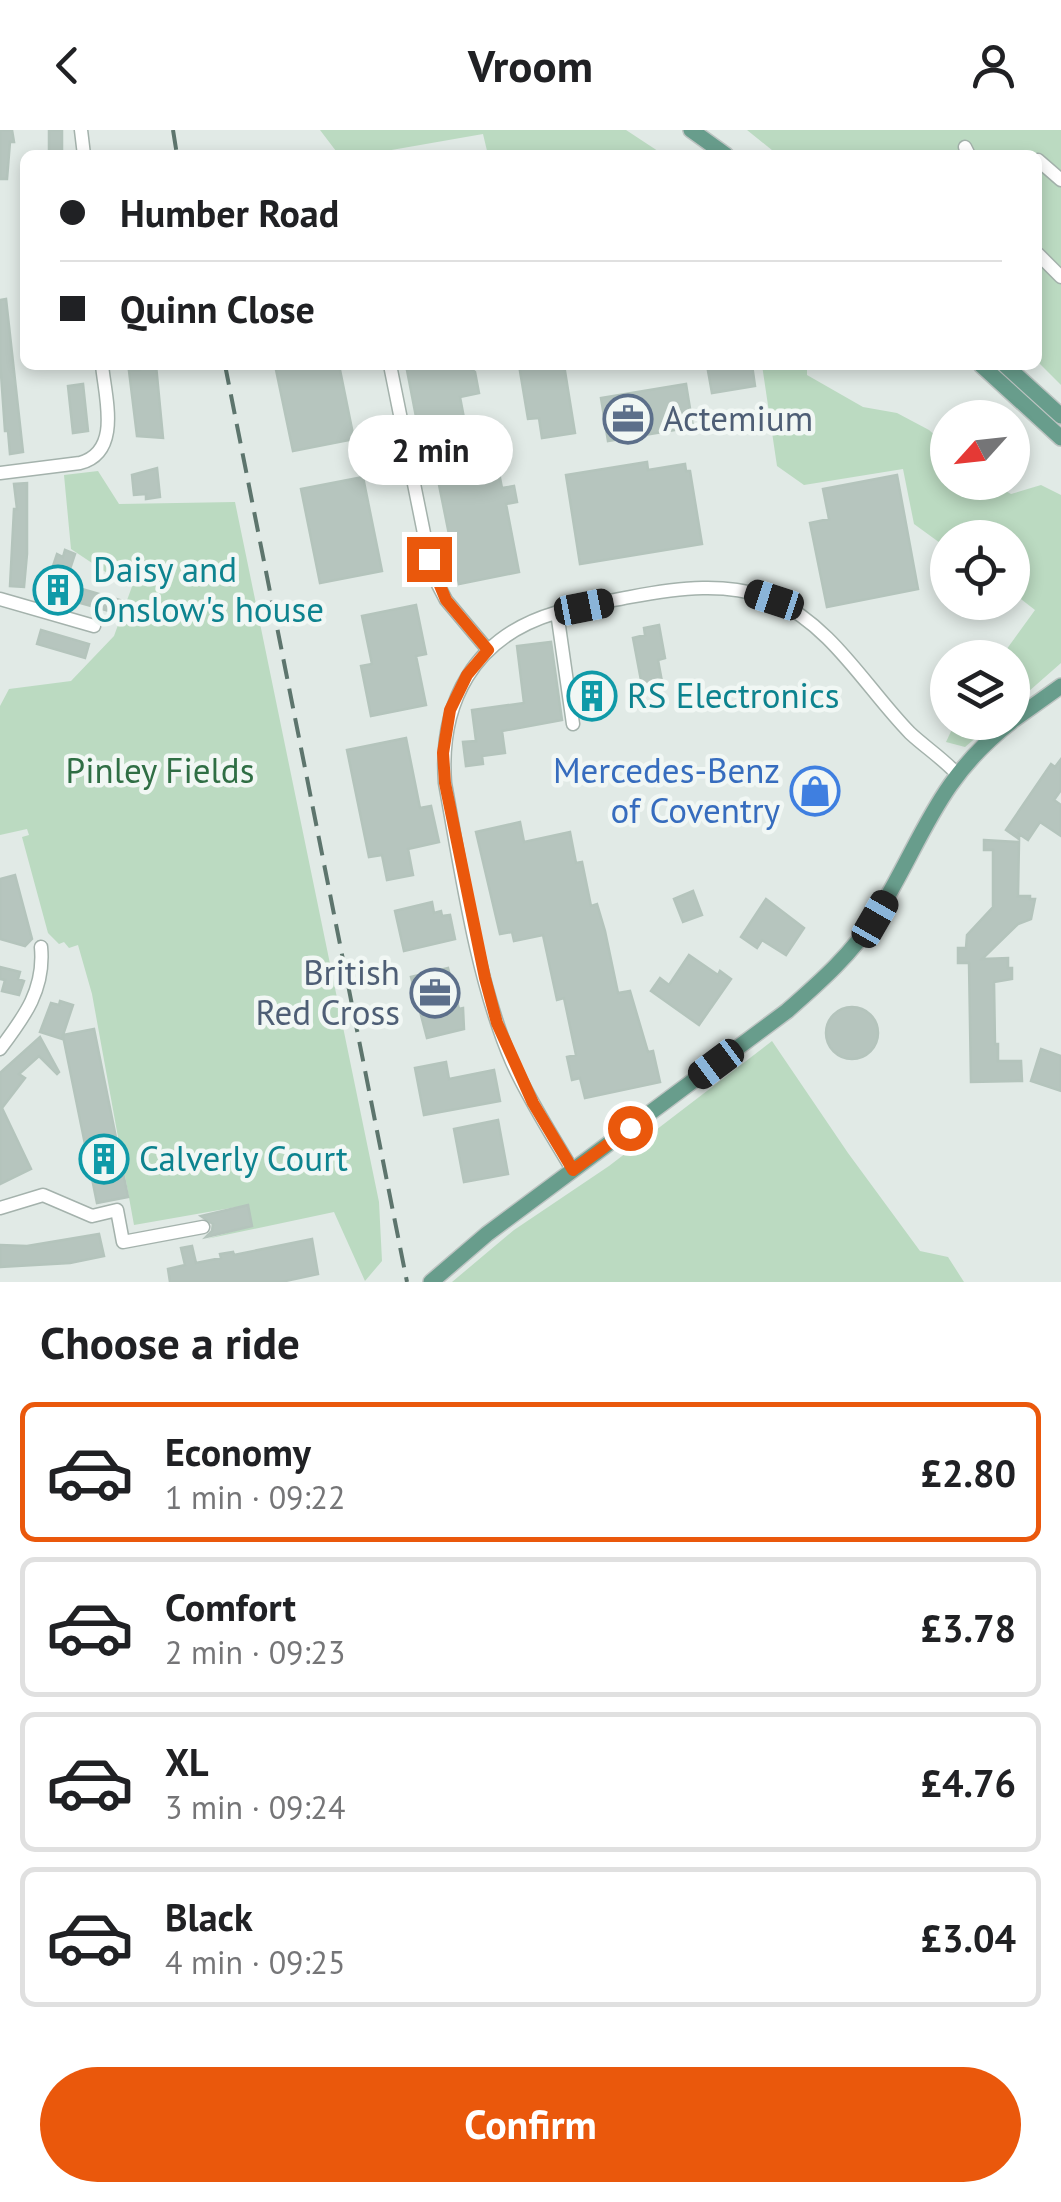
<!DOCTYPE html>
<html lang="en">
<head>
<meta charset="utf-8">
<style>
	:root { --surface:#fff; --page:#f6f6f6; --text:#202124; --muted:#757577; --line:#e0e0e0; --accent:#ea580c }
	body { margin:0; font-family:"PT Sans",sans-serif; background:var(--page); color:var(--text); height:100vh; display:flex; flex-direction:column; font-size:38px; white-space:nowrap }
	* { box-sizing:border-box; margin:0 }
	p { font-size:32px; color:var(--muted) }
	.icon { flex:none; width:55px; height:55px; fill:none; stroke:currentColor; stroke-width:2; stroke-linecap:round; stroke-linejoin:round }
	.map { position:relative; height:1152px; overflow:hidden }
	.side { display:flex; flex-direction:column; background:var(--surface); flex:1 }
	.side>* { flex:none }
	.banner { position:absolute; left:20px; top:20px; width:1022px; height:220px; border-radius:15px; box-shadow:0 5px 15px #0003; display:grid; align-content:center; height:220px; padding:0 40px; background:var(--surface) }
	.needle { width:65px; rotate:243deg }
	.controls { position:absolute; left:930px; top:270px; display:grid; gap:20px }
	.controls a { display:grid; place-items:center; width:100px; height:100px; border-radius:50%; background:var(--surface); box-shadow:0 5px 15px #0003; font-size:50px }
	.end { position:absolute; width:45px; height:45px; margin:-22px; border:12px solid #ea580c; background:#fff; box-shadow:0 0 0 5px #fff }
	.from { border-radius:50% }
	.bubble { position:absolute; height:70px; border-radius:35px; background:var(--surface); box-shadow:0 5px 15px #0003; font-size:32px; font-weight:600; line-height:70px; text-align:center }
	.car { position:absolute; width:30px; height:60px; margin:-30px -15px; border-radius:12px; box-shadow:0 0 8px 2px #0007; background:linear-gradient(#222 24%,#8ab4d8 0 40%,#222 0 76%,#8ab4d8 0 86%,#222 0) }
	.banner b { display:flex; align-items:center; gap:35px; height:95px; font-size:38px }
	.banner b+b { border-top:2px solid var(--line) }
	.banner i { width:25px; height:25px; background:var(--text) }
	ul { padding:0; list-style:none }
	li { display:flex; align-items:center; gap:30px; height:140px; margin:0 20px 15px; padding:0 20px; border:5px solid var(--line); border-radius:15px }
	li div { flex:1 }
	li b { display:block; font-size:38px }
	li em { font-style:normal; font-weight:600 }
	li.active { border-color:var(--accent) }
	li>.icon { width:90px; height:90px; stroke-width:1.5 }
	h2 { padding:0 40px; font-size:45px; line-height:120px }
	.cta { display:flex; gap:20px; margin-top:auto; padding:20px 40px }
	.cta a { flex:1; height:115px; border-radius:60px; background:var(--accent); color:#fff; font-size:40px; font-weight:600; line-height:115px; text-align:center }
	header { display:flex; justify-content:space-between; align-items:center; height:130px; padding:0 40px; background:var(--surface); font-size:45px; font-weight:600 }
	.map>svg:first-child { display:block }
	.green { fill:#bbdac1 }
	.building { fill:#b6c5be; stroke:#b4c4bc; stroke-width:2.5 }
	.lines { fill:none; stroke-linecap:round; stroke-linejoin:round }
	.minor-casing { stroke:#a4b2ac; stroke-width:15 }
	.major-casing { stroke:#bdc4c2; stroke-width:18 }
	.minor { stroke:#fff; stroke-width:12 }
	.major { stroke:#689d8c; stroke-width:15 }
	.rail { stroke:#5d756d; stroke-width:4; stroke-dasharray:20 10; stroke-linecap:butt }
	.route { stroke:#ea580c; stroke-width:12 }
	.labels { text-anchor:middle; stroke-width:9; stroke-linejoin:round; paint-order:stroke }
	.service-label { font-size:35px; fill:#4e5e75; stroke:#f1f7f4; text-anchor:start }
	.culture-label { font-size:35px; fill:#0d838f; stroke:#f1f7f4; text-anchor:start }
	.park-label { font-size:35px; fill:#2f6e44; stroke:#f1f7f4 }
	.shop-label { font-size:35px; fill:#366cbe; stroke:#f1f7f4; text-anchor:end }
</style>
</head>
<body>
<header><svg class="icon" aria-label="back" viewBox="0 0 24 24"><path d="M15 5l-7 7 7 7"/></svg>Vroom<svg class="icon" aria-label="person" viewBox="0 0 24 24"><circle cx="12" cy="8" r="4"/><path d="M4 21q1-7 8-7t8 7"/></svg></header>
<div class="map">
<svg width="1061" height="1152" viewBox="0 0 1061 1152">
	<rect width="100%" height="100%" fill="#e1eae6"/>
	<!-- green -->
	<path class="green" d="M320,0H626L664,25H488L483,4L363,25H339Z
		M747,0H1061V255L1038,232V25H778Z
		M762,235H807V245L863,277L897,283L929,300L947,316L948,352L992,353L1011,364L1041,355L1061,365V533L1013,575L1012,528L1001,527L1035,480L1013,463L1012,408H948L947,418L914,394L903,339L804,355L777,336Z
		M98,341L119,374L235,372L379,1072L382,1131L365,1151L334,1082L206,1109L252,1096L248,1075L134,1095L92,864L78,815L69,818L64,812L59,814L48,803L22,707L29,705L27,699L0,705V576L9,559L71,551L114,506L134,451L107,443L71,419L64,345Z
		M955,593V592L993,593L965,617L946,612Z
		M772,911L848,1023L920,1121L948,1127L964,1152H452L514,1100L609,1036Z"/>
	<!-- building -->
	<path class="building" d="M0,0H12L14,12H10L7,49H0Z
		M49,0H62V25H49Z
		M6,169L23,322L10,324L8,301H5L0,230V170Z
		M139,235H156L163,308L137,306L129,241L140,240Z
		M275,235H339L354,309L293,321Z
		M406,235H465L475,242L479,263L460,267L464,288L418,297Z
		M519,235H564L575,303L542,308L539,288L528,289Z
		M707,235H752L755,256L712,263Z
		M83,254L88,301L73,303L68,256Z
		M686,254L693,297L608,311L601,268Z
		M492,308L502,358L514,356L517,372L506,374L519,442L459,454L432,320Z
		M647,332L648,340L685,334L686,341H690L702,414L580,434L566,345Z
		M157,338L160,367L146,369V364L134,365L132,345Z
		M897,345L918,459L827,477L810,393L829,389L823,359Z
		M363,347L382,441L320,453L301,359Z
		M27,353V424L24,457L10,456L14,379H17L14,354Z
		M65,420L75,424L65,454L120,470L116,483L44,463L57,424L63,427Z
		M416,475L426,524L416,526L426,575L371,586L361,536L372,534L362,486Z
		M659,495L665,528L658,530L663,557L643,561L633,508L645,505L644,498Z
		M41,500L89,514L85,528L37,514Z
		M551,512L562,590L502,601L505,623L482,626L483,634L466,636L463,612L476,611L472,580L524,573L517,516Z
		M604,546L609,582L582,586L577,550Z
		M406,608L420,678L431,676L439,712L408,719L413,745L387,750L382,725L369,727L347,620Z
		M1061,629V660L1054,670L1061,675V706L1040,692L1028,710L1019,704V709L1006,700L1051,634L1055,637Z
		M520,692L524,712L570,702L576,733L582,732L591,776L597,774L605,801L618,863L630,861L648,922L653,921L660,952L585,968L580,948L572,950L567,927L576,925L564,868L557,870L543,805L514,811L512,802L500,804L476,702Z
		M984,710L1019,712L1018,766H1030V769H1035L1031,789L1018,794L982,829L1008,828V838H1012V849L994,852L995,914H998V931H1021L1022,951L971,952L969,833H958V818H966L967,805L993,777V720H984Z
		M15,745L32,809L25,816L0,809V749Z
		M693,761L702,785L683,792L674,769Z
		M766,769L804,798L786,825L762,810L757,818L741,807Z
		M432,772L434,783L441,781L442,786L450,785L455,809L404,821L395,781Z
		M689,825L718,845L720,841L731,849L699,895L651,861L660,848L669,855Z
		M0,837L20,842L18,849L24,851L19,865L2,861L5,850L0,849Z
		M448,838L459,879L463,878L464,899L427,908L411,847Z
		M60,871L73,875L63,905L94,899L128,1067L97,1073L63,906L62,909L40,902L51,873L59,875Z
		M826 903a26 26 0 1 1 52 0a26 26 0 1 1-52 0Z
		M40,907L59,942L57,944L39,926L19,944L25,948L2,978L31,1039L0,1054V943Z
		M1041,919L1061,926V961L1031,951Z
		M446,932L449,949L494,940L500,971L424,985L415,938Z
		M498,990L508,1044L464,1052L454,999Z
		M248,1075L252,1096L206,1107L212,1101L213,1094L201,1086Z
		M99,1104L104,1126L70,1133L0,1137V1115L27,1116Z
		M312,1109L318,1144L281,1152H170L168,1139L185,1135L181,1118L192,1116L196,1133L221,1128L220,1124L233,1122L234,1125Z"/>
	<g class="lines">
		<!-- minor casing -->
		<g class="minor-casing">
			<path id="minor" d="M81,0L84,25
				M965,17L969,25
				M1038,30L1061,50
				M1038,124L1061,147
				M390,235L432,443L446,470L488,520
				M0,343L80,333C122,322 105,267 102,235
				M0,469L94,496
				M557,482L573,594
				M0,919C25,886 45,859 41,817
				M573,1041C552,1005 529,970 512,932C477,852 461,740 445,653C439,572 474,507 555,483C579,475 606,472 630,467C677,458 729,451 774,470C832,496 867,559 910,603C925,617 942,628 956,643
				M0,1078L43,1065L92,1086L117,1080L123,1112L203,1097"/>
		</g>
		<!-- major casing -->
		<g class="major-casing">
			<path id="major" d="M691,0L726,25
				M981,235L1061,308
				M1005,235L1061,286
				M1012,591L1061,556
				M431,1152L487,1104L787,881C820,852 853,823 876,786C923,710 936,650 1011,592"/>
		</g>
		<!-- minor -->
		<use href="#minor" class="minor"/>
		<!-- major -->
		<use href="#major" class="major"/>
		<!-- rail -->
		<path class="rail" d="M173,0L177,25
			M225,235L407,1152"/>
	</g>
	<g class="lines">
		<!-- route -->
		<path class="route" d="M429,429L446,470L488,520L467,545L450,580L443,623L445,653L485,848L497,893L533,973L573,1040L630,998"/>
	</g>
	<!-- icons -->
	<defs>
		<g id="office-ring" transform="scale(2.5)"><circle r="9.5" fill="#f1f7f4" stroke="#5c6f8a" stroke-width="1.5"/><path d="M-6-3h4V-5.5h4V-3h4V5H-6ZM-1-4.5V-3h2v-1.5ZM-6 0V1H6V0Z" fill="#5c6f8a"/></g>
		<g id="building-ring" transform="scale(2.5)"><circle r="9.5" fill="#f1f7f4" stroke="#0f9aa8" stroke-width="1.5"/><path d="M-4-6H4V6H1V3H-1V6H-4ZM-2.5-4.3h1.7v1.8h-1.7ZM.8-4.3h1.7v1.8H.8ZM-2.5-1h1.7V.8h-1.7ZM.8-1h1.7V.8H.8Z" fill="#0f9aa8"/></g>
		<g id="shop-ring" transform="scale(2.5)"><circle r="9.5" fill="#f1f7f4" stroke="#3f7fe0" stroke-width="1.5"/><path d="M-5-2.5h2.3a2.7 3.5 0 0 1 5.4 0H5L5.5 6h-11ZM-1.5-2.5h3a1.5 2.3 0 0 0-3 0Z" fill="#3f7fe0"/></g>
	</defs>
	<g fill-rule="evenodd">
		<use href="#office-ring" x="628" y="289"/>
		<use href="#building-ring" x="58" y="460"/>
		<use href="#building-ring" x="592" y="566"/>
		<use href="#shop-ring" x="815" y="661"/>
		<use href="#office-ring" x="435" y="863"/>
		<use href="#building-ring" x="104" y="1029"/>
	</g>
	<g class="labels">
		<!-- service labels -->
		<g class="service-label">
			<text x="663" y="301">Actemium</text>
			<text x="400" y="855" text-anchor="end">British<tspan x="400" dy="40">Red Cross</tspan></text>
		</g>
		<!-- culture labels -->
		<g class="culture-label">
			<text x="93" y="452">Daisy and<tspan x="93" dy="40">Onslow's house</tspan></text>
			<text x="627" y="578">RS Electronics</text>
			<text x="139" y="1041">Calverly Court</text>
		</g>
		<!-- park labels -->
		<g class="park-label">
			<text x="160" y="653">Pinley Fields</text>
		</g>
		<!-- shop labels -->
		<g class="shop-label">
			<text x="780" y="653">Mercedes-Benz<tspan x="780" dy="40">of Coventry</tspan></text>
		</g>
	</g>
</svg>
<div class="controls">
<a><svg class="needle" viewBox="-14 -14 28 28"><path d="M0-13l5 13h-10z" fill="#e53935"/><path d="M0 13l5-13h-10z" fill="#757577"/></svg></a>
<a><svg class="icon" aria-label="locate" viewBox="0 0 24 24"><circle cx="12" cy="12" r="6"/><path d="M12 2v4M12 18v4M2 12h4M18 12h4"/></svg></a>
<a><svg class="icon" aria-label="layers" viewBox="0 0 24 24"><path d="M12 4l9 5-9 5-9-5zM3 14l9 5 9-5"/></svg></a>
</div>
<i class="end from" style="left:630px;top:998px"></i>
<i class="end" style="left:429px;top:429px"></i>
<div class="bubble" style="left:348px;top:285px;width:165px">2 min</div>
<i class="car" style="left:774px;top:470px;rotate:288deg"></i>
<i class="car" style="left:584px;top:477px;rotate:79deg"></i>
<i class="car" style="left:875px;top:789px;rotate:30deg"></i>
<i class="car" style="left:716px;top:934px;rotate:233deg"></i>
<div class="banner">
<b><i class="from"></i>Humber Road</b>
<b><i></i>Quinn Close</b>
</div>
</div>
<section class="side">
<h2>Choose a ride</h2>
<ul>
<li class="active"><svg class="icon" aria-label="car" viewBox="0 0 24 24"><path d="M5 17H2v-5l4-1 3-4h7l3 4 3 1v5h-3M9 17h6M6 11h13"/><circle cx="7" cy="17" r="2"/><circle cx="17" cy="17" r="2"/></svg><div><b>Economy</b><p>1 min · 09:22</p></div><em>£2.80</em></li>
<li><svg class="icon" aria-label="car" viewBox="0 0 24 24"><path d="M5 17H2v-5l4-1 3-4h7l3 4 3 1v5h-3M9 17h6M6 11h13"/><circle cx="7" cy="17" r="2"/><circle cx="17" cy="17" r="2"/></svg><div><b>Comfort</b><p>2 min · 09:23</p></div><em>£3.78</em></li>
<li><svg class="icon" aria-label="car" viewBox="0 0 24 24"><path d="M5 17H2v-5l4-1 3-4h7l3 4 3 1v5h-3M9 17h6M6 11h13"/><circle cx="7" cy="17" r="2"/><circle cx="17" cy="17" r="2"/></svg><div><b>XL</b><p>3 min · 09:24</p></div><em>£4.76</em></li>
<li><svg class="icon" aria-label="car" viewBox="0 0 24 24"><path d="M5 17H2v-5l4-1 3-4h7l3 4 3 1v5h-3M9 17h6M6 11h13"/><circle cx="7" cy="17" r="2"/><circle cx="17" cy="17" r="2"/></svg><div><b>Black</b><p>4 min · 09:25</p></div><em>£3.04</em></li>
</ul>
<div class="cta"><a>Confirm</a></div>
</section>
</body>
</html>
